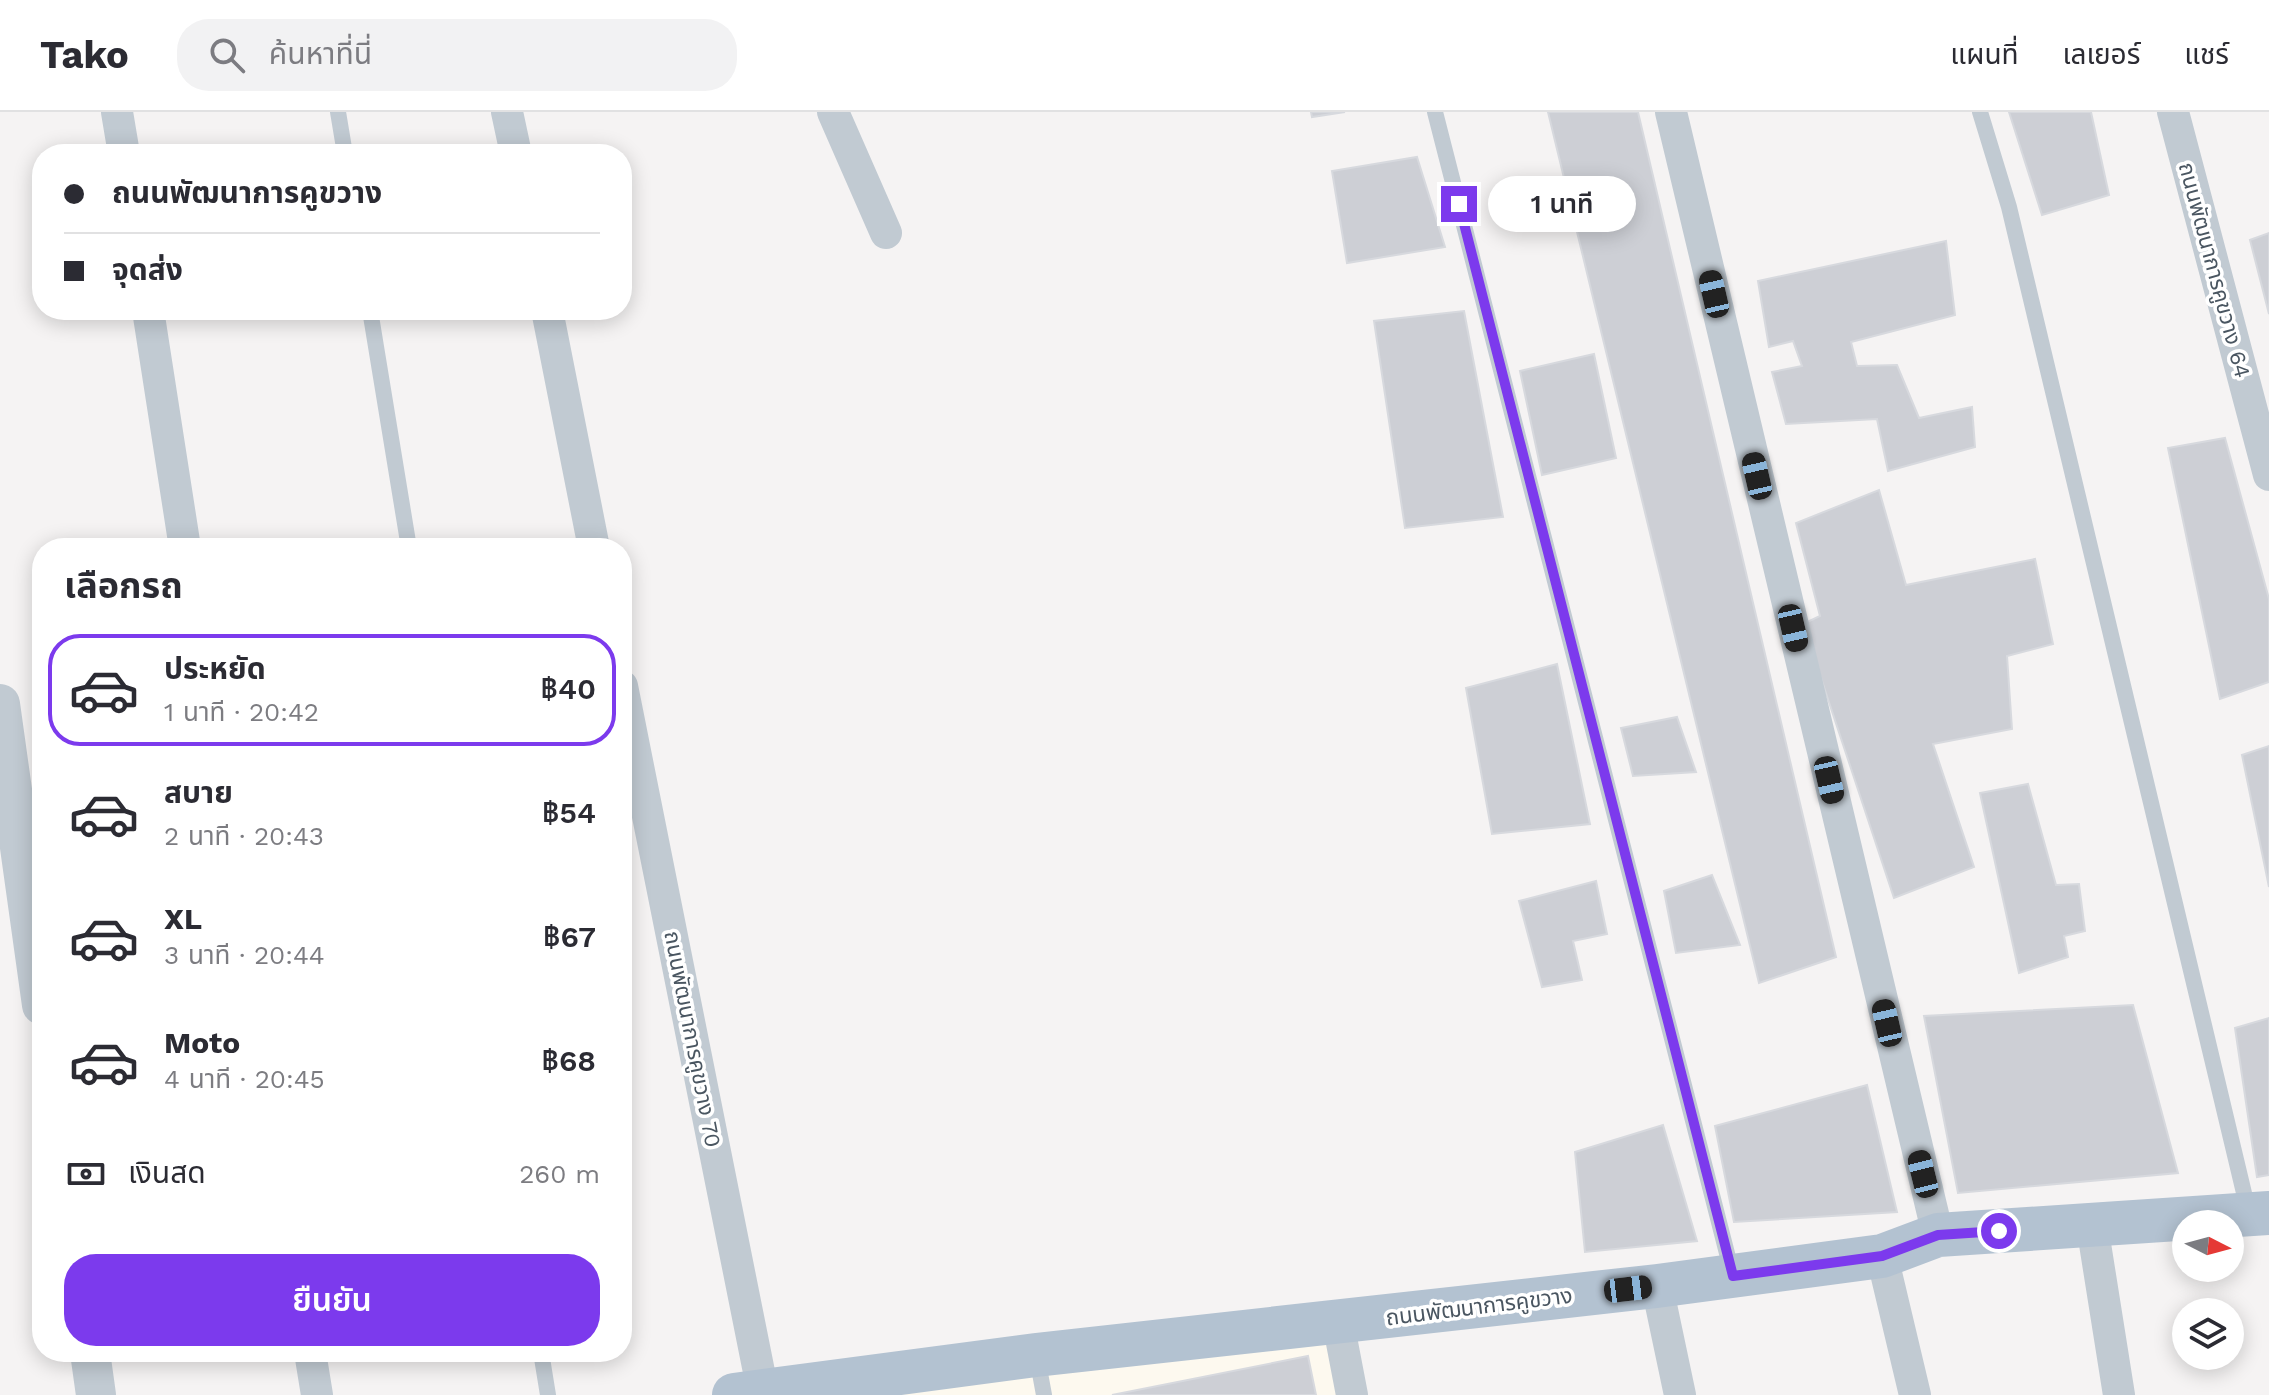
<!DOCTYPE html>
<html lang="th">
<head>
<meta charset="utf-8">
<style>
	:root { --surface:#fff; --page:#f2f2f3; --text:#2b2b33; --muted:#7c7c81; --line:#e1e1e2; --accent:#7c3aed }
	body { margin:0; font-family:"Work Sans","Noto Sans Thai",sans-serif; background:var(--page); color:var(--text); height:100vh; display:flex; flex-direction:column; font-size:30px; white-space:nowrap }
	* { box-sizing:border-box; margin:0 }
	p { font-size:26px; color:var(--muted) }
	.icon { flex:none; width:44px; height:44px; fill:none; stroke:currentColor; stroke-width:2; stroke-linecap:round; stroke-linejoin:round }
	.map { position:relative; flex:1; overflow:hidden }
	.drawer { position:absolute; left:32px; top:426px; width:600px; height:824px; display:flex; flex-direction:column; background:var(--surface); border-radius:32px; box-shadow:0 4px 20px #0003 }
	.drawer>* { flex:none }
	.guide { position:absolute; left:32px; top:32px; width:600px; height:176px; border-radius:32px; box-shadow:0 4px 20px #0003; display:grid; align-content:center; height:176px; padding:0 32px; background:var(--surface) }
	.needle { width:52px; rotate:96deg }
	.controls { position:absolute; left:2172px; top:1098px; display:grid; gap:16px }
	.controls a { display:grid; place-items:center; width:72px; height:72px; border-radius:50%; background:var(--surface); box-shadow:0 4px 20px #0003; font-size:40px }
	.end { position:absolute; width:36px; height:36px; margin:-18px; border:10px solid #7c3aed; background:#fff; box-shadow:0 0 0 4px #fff }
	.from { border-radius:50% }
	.bubble { position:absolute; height:56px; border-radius:28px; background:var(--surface); box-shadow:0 4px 20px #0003; font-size:26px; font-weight:600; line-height:56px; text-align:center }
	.car { position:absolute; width:24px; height:48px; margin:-24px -12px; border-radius:10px; box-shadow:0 0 6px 2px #0007; background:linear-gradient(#222 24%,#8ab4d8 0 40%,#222 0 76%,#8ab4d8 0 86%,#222 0) }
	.guide b { display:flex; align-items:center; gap:28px; height:76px; font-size:30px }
	.guide b+b { border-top:2px solid var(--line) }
	.guide i { width:20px; height:20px; background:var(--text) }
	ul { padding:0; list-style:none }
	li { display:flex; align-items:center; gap:24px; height:112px; margin:0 16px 12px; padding:0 16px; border:4px solid transparent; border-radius:32px }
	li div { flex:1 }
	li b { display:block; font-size:30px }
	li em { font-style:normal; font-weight:600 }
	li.active { border-color:var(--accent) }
	li>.icon { width:72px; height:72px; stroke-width:1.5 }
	h2 { padding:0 32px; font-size:36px; line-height:96px }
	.pay { display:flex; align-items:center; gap:20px; height:88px; padding:0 32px; font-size:30px }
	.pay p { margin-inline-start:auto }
	.cta { display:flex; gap:16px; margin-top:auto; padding:16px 32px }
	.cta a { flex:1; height:92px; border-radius:32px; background:var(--accent); color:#fff; font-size:32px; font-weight:600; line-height:92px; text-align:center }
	header { display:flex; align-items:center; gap:48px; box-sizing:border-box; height:112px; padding:0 40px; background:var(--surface); border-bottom:2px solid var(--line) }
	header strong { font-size:38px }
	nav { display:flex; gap:44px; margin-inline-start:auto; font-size:28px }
	.search { width:560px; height:72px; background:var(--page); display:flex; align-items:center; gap:20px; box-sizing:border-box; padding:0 28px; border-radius:32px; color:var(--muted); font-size:30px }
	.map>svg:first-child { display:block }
	.commercial { fill:#fdf9ef }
	.building { fill:#cdcfd5; stroke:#d7d9de; stroke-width:2 }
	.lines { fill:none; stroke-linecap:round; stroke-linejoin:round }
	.service { stroke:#c1cad2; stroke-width:16 }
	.minor { stroke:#c1cad2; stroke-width:32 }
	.tertiary { stroke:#c1cad2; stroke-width:40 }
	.primary { stroke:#b3c2d1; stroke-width:44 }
	.route { stroke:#7c3aed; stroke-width:10 }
	.labels { text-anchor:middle; stroke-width:7; stroke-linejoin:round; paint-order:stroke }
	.street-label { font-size:22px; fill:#4a5661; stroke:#fff }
</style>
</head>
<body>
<header>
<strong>Tako</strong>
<div class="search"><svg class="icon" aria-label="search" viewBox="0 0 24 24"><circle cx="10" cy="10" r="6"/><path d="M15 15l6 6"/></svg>ค้นหาที่นี่</div>
<nav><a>แผนที่</a><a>เลเยอร์</a><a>แชร์</a></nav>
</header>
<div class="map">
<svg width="2269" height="1283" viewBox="0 0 2269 1283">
	<rect width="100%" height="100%" fill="#f5f3f3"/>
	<!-- commercial -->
	<path class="commercial" d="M1338,1210L1352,1283H734Z"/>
	<!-- building -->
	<path class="building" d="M1311,0H1345L1312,5Z
		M1548,0H1638L1836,845L1759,871Z
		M2009,0H2091L2109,83L2042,103Z
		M1417,45L1445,135L1347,151L1332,59Z
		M2269,121V202L2250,128Z
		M1946,129L1955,203L1851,230L1857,254L1897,253L1919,306L1972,295L1975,335L1888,359L1877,307L1786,312L1772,260L1802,254L1793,229L1769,235L1758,169Z
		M1464,199L1503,405L1405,416L1374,209Z
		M1594,242L1616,346L1542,363L1520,259Z
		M2225,326L2269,487V570L2220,587L2168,336Z
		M1879,378L1906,473L2035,447L2053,532L2007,544L2012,617L1933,632L1974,755L1894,786L1803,512L1820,504L1796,411Z
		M1557,552L1590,712L1492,722L1466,576Z
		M1677,605L1696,660L1633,664L1621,616Z
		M2269,634V775L2242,643Z
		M2028,672L2056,773L2079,772L2085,819L2064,824L2068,845L2019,861L1980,681Z
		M1712,763L1740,833L1676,841L1664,779Z
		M1596,769L1607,822L1573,829L1582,868L1542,875L1519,789Z
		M2133,893L2178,1061L1958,1081L1924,904Z
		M2269,906V1063L2257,1065L2235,916Z
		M1867,973L1897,1100L1734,1110L1715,1014Z
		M1663,1013L1697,1129L1585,1140L1575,1040Z
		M1308,1244L1316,1283H1112Z"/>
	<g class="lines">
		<!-- service -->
		<path class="service" d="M338,0L345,42
			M1435,0L1732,1161
			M1980,0L2009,95L2249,1102
			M370,198L409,436
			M541,1240L548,1283
			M1037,1245L1044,1283"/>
		<!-- minor -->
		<path class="minor" d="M117,0L124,42
			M507,0L516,42
			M833,0L886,121
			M1671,0L1938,1123
			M2173,0L2269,363
			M148,198L185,436
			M547,198L594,436
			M622,574L763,1280
			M2092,1113L2119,1283
			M1882,1144L1915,1283
			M1657,1174L1680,1283
			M1338,1210L1352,1283
			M310,1240L317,1283"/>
		<!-- tertiary -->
		<path class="tertiary" d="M0,592L42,893
			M90,1240L96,1283"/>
		<!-- primary -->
		<path class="primary" d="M734,1283L1036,1243L1657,1174L1882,1144L1938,1123L2269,1101"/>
	</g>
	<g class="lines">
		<!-- route -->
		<path class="route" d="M1459,92L1733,1164L1882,1144L1938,1123L1999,1119"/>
	</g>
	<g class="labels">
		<!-- street labels -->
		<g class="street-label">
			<text transform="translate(2215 158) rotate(75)" y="8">ถนนพัฒนาการคูขวาง 64</text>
			<text transform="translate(693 927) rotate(79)" y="8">ถนนพัฒนาการคูขวาง 70</text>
			<text transform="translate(1479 1194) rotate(-7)" y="8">ถนนพัฒนาการคูขวาง</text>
		</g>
	</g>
</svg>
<div class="controls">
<a><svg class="needle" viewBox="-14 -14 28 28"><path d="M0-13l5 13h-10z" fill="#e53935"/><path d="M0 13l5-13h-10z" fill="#7c7c81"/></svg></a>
<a><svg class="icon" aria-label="layers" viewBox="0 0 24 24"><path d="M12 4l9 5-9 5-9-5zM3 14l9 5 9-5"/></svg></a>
</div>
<i class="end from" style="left:1999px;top:1119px"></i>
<i class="end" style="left:1459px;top:92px"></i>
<div class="bubble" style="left:1488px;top:64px;width:148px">1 นาที</div>
<i class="car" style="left:1714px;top:182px;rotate:347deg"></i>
<i class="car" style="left:1757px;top:364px;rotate:347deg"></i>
<i class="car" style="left:1793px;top:516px;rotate:167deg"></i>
<i class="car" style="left:1829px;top:668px;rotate:167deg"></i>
<i class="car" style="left:1887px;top:911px;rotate:347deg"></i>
<i class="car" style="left:1923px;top:1062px;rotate:346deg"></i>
<i class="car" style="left:1628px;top:1177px;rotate:83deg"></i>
<div class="guide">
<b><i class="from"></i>ถนนพัฒนาการคูขวาง</b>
<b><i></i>จุดส่ง</b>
</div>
<section class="drawer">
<h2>เลือกรถ</h2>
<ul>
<li class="active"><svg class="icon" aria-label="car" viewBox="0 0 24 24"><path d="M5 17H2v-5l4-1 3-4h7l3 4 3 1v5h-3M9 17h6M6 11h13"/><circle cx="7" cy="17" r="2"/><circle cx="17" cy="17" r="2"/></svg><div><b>ประหยัด</b><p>1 นาที · 20:42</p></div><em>฿40</em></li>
<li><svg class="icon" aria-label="car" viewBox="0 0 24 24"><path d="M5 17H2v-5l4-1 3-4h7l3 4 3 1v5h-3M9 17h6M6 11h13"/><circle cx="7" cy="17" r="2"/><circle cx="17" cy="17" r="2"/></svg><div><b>สบาย</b><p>2 นาที · 20:43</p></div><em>฿54</em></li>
<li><svg class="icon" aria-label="car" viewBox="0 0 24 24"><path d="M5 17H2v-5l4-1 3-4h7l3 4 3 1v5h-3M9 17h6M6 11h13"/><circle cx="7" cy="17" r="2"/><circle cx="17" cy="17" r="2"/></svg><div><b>XL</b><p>3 นาที · 20:44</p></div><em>฿67</em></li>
<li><svg class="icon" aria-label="car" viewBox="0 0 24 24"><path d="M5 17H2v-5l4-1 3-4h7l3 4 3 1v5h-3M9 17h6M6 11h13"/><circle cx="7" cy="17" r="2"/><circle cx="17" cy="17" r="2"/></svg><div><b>Moto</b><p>4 นาที · 20:45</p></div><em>฿68</em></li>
</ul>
<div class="pay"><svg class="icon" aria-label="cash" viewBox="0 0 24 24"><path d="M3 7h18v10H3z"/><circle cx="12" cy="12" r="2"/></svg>เงินสด<p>260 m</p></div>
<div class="cta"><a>ยืนยัน</a></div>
</section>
</div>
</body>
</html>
